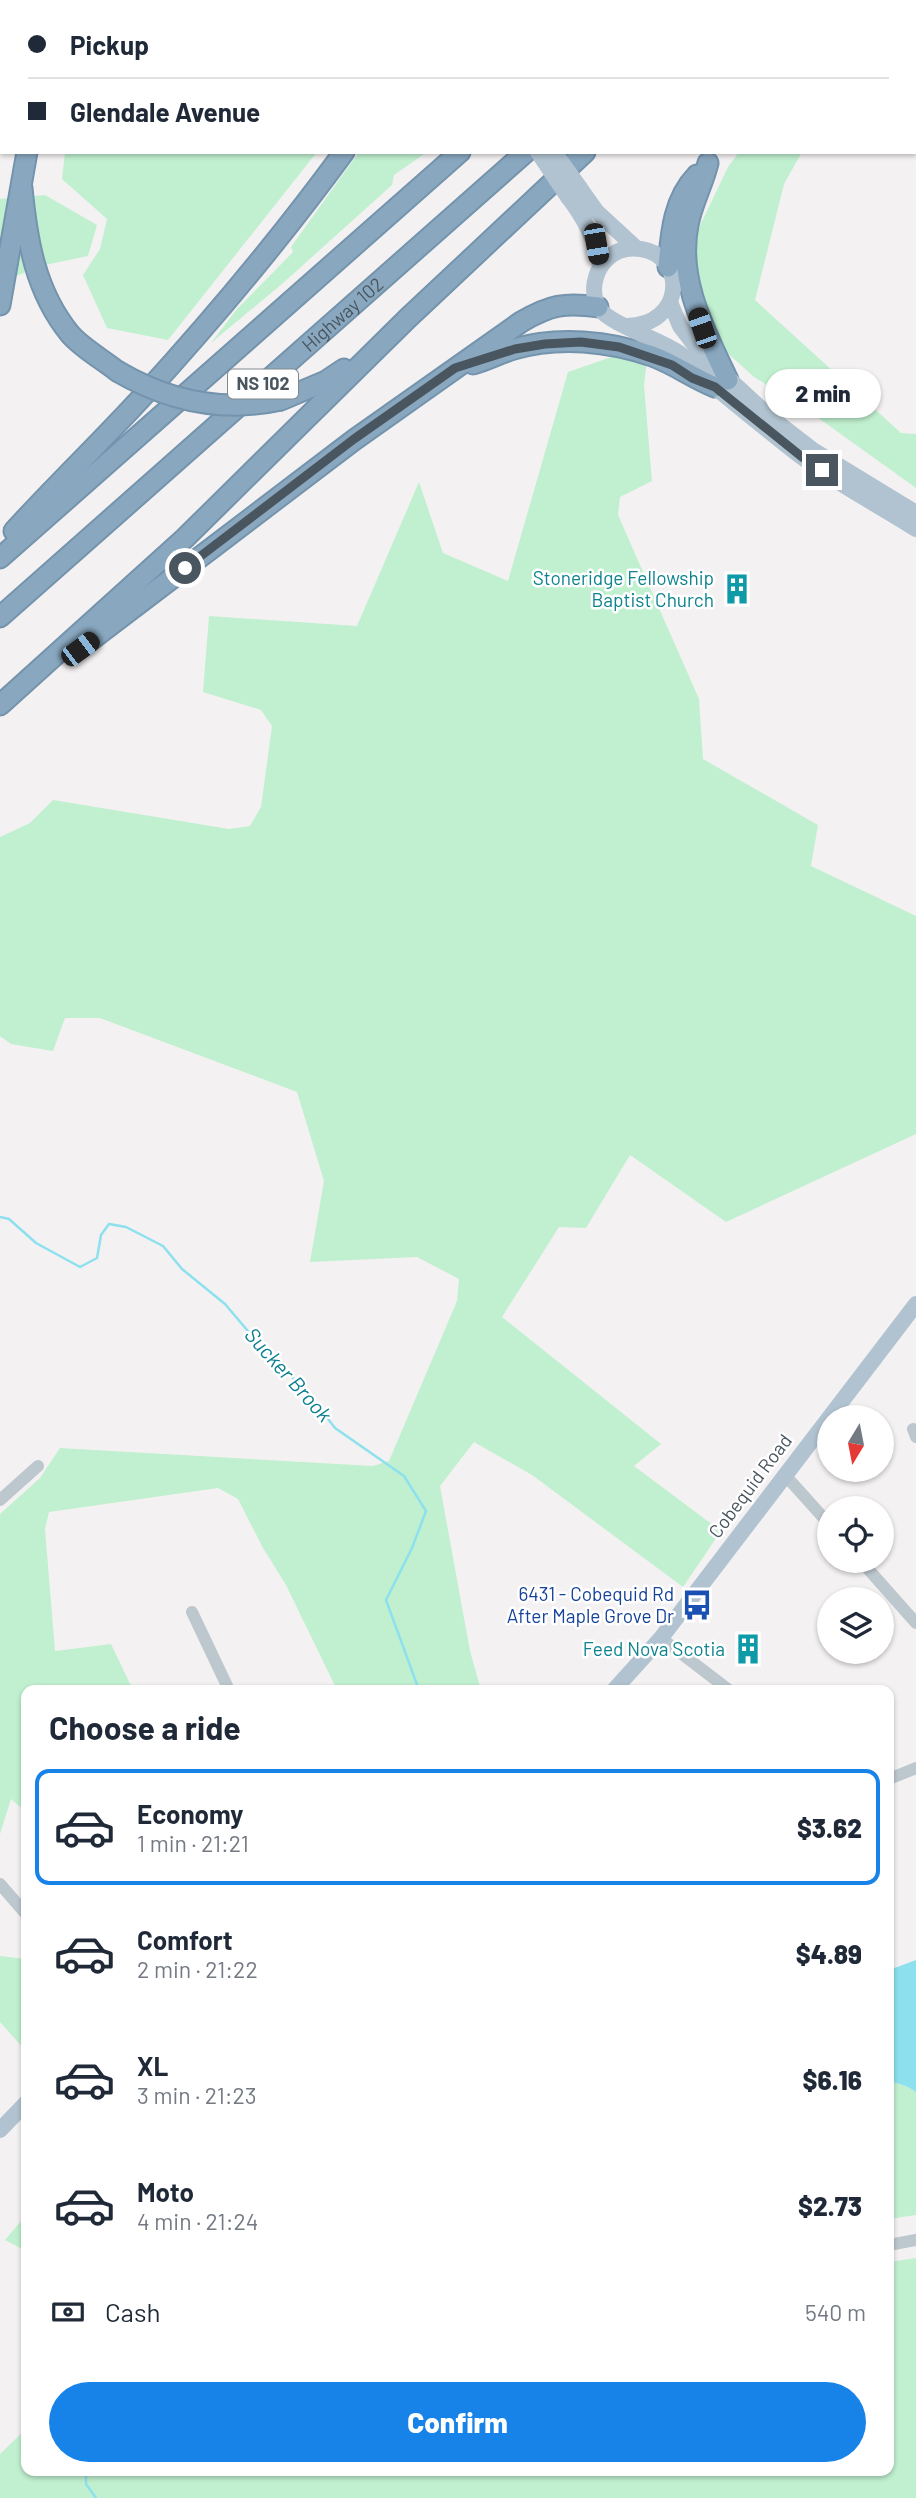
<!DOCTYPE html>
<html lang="en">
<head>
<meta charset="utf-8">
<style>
	:root { --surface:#fff; --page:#f2f2f3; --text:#1f2937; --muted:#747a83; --line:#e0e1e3; --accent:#1782e8 }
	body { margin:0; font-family:Barlow,sans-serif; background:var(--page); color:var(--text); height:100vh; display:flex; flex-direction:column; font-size:26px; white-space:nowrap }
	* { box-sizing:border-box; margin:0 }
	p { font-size:23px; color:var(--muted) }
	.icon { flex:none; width:38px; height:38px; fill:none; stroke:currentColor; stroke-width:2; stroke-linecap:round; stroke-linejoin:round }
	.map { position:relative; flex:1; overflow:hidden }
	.side { position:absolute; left:21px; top:1685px; width:873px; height:791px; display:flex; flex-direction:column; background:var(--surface); border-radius:14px; box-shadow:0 2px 5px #0004 }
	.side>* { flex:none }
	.top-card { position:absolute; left:0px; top:0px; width:917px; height:154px; box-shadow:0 2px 5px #0004; display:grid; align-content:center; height:154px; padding:0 28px; background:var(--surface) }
	.needle { width:46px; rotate:190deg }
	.buttons { position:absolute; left:817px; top:1405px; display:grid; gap:14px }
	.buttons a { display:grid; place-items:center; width:77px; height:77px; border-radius:50%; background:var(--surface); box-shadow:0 2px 5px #0004; font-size:35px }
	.end { position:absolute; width:32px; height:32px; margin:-16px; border:9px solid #49565f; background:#fff; box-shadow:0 0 0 4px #fff }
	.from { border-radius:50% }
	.bubble { position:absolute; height:49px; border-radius:24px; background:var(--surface); box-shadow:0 2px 5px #0004; font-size:23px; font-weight:800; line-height:49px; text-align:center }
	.car { position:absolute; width:21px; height:42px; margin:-21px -10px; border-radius:9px; box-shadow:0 0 5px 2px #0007; background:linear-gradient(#222 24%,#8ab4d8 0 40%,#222 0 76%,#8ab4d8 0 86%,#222 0) }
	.top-card b { display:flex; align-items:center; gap:24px; height:66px; font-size:26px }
	.top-card b+b { border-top:2px solid var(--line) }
	.top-card i { width:18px; height:18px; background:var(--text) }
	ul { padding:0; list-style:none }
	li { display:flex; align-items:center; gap:21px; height:116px; margin:0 14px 10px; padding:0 14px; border:4px solid transparent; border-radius:14px }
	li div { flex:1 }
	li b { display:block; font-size:26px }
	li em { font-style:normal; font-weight:800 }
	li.selected { border-color:var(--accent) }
	li>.icon { width:63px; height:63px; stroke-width:1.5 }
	h2 { padding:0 28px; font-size:32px; line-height:84px }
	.pay { display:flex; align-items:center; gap:18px; height:77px; padding:0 28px; font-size:26px }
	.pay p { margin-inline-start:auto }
	.button { display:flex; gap:14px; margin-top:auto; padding:14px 28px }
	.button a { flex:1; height:80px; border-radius:42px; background:var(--accent); color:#fff; font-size:28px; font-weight:800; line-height:80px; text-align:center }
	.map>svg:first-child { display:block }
	.green { fill:#c0f0cf }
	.water { fill:#8de1ee }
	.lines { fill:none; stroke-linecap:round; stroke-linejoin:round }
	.stream { stroke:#8de1ee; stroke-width:2.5 }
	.highway-casing { stroke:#7493ac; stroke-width:23 }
	.minor { stroke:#bdc7ce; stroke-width:12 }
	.major { stroke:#b1c3d0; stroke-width:16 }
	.highway { stroke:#89a8c0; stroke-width:19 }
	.highway-bridge-casing { stroke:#7493ac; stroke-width:23; stroke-linecap:butt }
	.major-bridge { stroke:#b1c3d0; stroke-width:16 }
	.highway-bridge { stroke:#89a8c0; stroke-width:19 }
	.route { stroke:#49565f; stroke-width:9 }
	.labels { text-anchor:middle; stroke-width:5; stroke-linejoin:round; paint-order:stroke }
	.shield { fill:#fff; stroke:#80898f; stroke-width:2 }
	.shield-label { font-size:18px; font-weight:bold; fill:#49565f }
	.street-label { font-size:19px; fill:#49565f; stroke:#fff }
	.culture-label { font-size:19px; fill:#0d838f; stroke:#fff; text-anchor:end }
	.transit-label { font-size:19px; fill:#164399; stroke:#fff; text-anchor:end }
	.water-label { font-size:21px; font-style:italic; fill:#0c7f90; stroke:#fff }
</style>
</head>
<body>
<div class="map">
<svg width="916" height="2498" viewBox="0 0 916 2498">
	<rect width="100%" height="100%" fill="#f4f1f2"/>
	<!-- green -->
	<path class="green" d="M65,152H317L168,340L107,328L83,275L100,249L107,219L62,179Z
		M359,152H427L394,175L392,185L282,284L211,343L237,309L293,252L291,247Z
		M739,152H802L784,184L755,300L901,433L916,434V488L803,407L754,377L721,347L685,257L728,167Z
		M45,195L97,225L88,256L40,266L0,283V199Z
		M649,344L644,385L652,481L620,497L618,515L699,699L703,759L818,825L811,866L916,916V1134L726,1222L630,1155L586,1228L559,1227L502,1317L661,1444L634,1466L721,1531L683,1587L532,1475L474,1442L440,1486L470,1651L481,1690H337L286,1585L263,1548L238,1499L218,1488L49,1512L45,1529L55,1651L111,1644L133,1690H26V1812L11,1799L0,1834V1514L40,1478L60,1448L373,1466L389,1461L457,1301L459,1279L417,1257L310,1262L324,1181L297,1092L100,1018H65L53,1051L11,1044L0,1036V837L30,823L53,800L229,829L250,826L261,807L272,726L261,710L203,692L209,616L357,626L419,482L443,553L508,581L568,372Z
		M0,1956L26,1959V2051L0,2022Z
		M889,2081L906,2086L916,2092V2215L889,2219Z
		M26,2215V2251L5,2240Z
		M916,2258V2498H0V2454L26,2429V2471H889V2262Z"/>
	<!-- water -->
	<path class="water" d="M916,1960V2092L906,2086L889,2081V1970Z"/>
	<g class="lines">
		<!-- stream -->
		<path class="stream" d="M0,1217L9,1219L36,1243L80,1267L97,1258L101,1235L109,1224L126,1227L163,1246L182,1269L225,1304L258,1343L307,1392L335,1428L404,1476L426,1511L412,1548L386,1600L419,1690
			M86,2471V2484L96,2498"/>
		<!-- highway casing -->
		<g class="highway-casing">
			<g id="highway">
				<path d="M369,0L377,2"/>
				<path d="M49,2V0"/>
				<path d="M630,2L632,0"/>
				<path d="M696,2L698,0"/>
				<path d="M751,2L753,0"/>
				<path d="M822,2L824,0"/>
				<path d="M708,163C703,184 692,203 688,225C677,280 705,331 728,380"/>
				<path d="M22,188C27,240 35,291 70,334C82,348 102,359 117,371"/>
				<path d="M668,267C671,233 673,200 697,175"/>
				<path d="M0,305L27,152"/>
				<path d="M473,364C487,360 500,353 514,349C558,336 609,341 652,356C674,364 693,378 715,387"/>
				<path d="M281,400L326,381L344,369"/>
				<path d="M14,531C56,485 101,442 143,396C214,318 282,237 344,152"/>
				<path d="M0,558L460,152"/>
				<path id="s1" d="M0,617L526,152"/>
				<path d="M79,649L354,440L521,322C550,305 565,302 598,307"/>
				<path d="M0,705L185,538L408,318L585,152"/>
			</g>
		</g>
		<!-- minor -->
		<path class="minor" d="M913,1429L916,1437
			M785,1475L830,1525
			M0,1500L38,1466
			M861,1561L916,1623
			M192,1612L229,1690
			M661,1638L729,1690
			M889,1779L916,1768
			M0,1884L26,1914
			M889,2245L916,2240"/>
		<!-- major -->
		<path class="major" d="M451,2V0
			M580,188L597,212L636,248
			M568,197C585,219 595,239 600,266
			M670,302L680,326L700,352L769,416L813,450L916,513
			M627,326C685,325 687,256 641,249C628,247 616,250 607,259C594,271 590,293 599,308C610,325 663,340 682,355C695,364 705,377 716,388C743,411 771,433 799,455C835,483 877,504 916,529
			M614,1690L661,1638L916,1304
			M0,2130L26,2103"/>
		<!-- highway -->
		<use href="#highway" class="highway"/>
		<!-- highway-bridge casing -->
		<g class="highway-bridge-casing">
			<path id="highway-bridge" d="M117,371C168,401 222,413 281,400"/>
		</g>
		<!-- major-bridge -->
		<path class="major-bridge" d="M538,152L568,197
			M554,152L580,188"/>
		<!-- highway-bridge -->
		<use href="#highway-bridge" class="highway-bridge"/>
	</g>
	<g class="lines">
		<!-- route -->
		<path class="route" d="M185,568L354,439L455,368L515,349L545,344L581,342L619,347L672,365L692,378L715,387L802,457L822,470"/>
	</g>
	<!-- icons -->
	<defs>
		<g id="building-bare" transform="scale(2.415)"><path d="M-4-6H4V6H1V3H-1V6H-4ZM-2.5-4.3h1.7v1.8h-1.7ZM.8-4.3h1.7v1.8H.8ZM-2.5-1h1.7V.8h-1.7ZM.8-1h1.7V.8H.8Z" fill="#0f9aa8" stroke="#fff" stroke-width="2.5" paint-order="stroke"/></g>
		<g id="bus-bare" transform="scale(2.415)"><path d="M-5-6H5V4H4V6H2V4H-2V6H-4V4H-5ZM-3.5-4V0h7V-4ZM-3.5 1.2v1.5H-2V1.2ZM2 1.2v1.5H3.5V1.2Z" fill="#1a4fb4" stroke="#fff" stroke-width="2.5" paint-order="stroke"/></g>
	</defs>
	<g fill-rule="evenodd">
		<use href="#building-bare" x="737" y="589"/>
		<use href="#bus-bare" x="697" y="1605"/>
		<use href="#building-bare" x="748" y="1649"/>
	</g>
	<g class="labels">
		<!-- shield labels -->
		<rect class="shield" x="228" y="369.5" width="70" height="29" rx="5"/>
		<g class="shield-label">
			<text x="263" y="390">NS 102</text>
		</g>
		<!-- street labels -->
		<g class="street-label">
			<text dy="7" stroke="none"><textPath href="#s1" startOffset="457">Highway 102</textPath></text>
			<text transform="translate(750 1486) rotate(-53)" y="7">Cobequid Road</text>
		</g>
		<!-- culture labels -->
		<g class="culture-label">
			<text x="714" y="585">Stoneridge Fellowship<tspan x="714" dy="22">Baptist Church</tspan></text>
			<text x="725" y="1656">Feed Nova Scotia</text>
		</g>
		<!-- transit labels -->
		<g class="transit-label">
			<text x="674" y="1601">6431 - Cobequid Rd<tspan x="674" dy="22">After Maple Grove Dr</tspan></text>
		</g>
		<!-- water labels -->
		<g class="water-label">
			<text transform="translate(288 1375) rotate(48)" y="7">Sucker Brook</text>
		</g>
	</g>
</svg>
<div class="buttons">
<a><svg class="needle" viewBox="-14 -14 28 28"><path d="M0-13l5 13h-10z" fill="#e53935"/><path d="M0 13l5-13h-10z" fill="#747a83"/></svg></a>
<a><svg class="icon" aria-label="locate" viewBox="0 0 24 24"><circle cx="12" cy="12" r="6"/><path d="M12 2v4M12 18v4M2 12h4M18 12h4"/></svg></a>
<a><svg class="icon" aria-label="layers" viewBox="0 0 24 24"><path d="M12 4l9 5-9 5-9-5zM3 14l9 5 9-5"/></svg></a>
</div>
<i class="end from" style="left:185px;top:568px"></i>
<i class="end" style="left:822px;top:470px"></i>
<div class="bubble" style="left:765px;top:369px;width:116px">2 min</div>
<i class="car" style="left:596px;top:244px;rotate:170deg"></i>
<i class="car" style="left:702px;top:328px;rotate:341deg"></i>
<i class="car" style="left:80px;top:649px;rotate:53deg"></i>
<div class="top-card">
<b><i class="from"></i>Pickup</b>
<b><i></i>Glendale Avenue</b>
</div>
<section class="side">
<h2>Choose a ride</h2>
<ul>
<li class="selected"><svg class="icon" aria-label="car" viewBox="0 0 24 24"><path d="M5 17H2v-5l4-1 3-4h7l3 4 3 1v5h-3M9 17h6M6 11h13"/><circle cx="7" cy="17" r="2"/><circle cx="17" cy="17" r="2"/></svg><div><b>Economy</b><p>1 min · 21:21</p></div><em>$3.62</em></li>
<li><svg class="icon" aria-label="car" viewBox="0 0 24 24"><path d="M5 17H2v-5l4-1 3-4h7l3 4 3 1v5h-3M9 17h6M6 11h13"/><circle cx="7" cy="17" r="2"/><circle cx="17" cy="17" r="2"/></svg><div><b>Comfort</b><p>2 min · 21:22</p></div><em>$4.89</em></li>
<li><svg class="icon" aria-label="car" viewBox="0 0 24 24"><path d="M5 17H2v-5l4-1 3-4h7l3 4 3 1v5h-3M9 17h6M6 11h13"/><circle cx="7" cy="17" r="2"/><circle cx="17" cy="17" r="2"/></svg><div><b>XL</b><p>3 min · 21:23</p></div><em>$6.16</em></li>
<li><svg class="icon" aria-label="car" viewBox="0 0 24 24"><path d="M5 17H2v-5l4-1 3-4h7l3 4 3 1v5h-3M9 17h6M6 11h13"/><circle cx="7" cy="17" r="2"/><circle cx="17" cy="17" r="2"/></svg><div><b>Moto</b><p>4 min · 21:24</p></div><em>$2.73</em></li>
</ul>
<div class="pay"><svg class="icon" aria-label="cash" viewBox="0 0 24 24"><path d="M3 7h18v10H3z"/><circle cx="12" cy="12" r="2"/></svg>Cash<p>540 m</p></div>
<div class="button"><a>Confirm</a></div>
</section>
</div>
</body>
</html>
